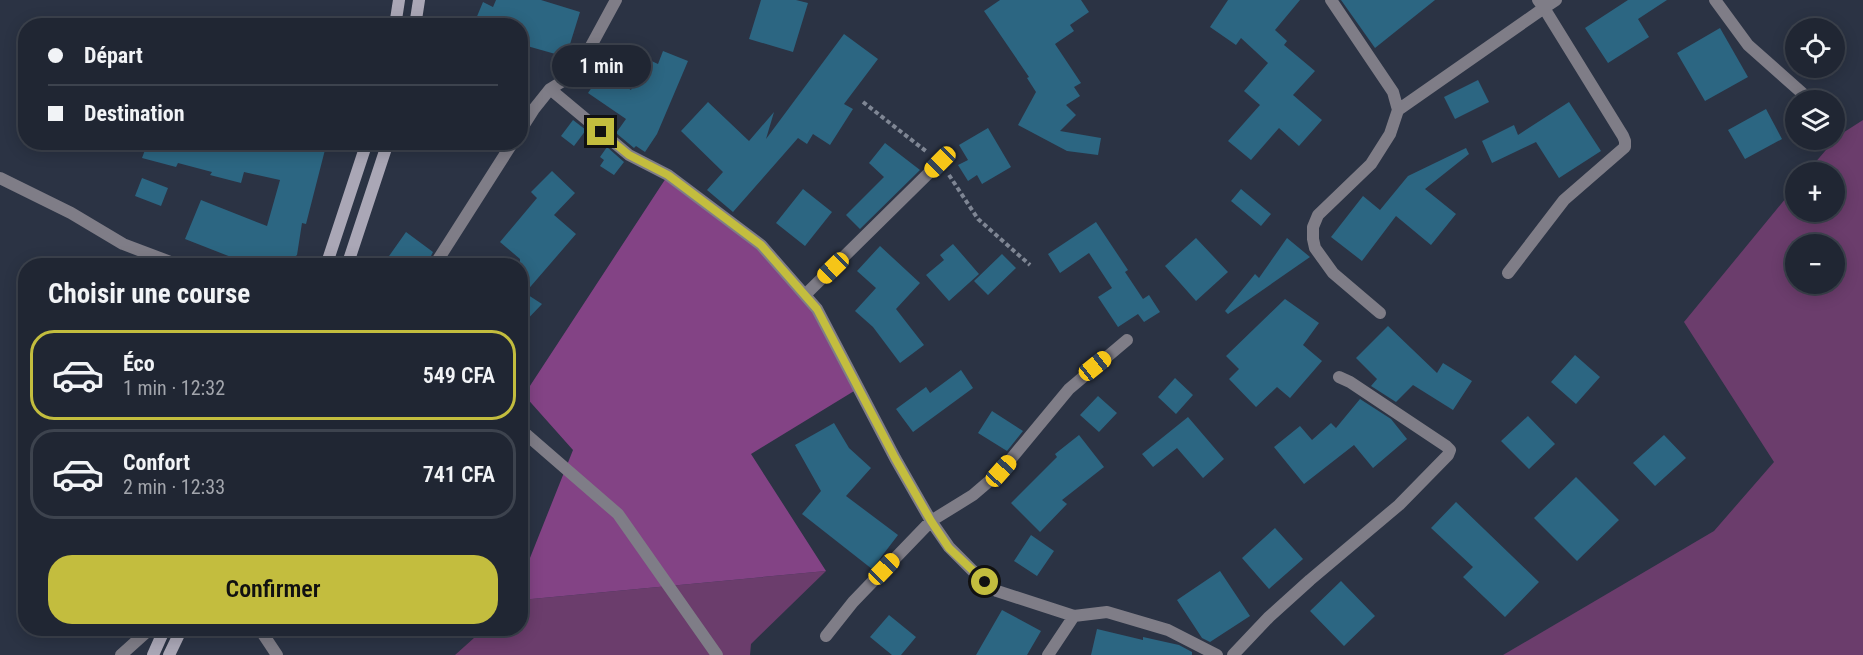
<!DOCTYPE html>
<html lang="fr">
<head>
<meta charset="utf-8">
<style>
	:root { --surface:#202633; --page:#2d323f; --text:#f1f3f6; --muted:#a2a5ac; --line:#3d434e; --accent:#c3bd3e }
	body { margin:0; font-family:"Roboto Condensed",sans-serif; background:var(--page); color:var(--text); height:100vh; display:flex; flex-direction:column; font-size:22px; white-space:nowrap }
	* { box-sizing:border-box; margin:0 }
	p { font-size:20px; color:var(--muted) }
	.icon { flex:none; width:33px; height:33px; fill:none; stroke:currentColor; stroke-width:2; stroke-linecap:round; stroke-linejoin:round }
	.map { position:relative; flex:1; overflow:hidden }
	.sheet { position:absolute; left:18px; top:258px; width:510px; height:378px; display:flex; flex-direction:column; background:var(--surface); border-radius:24px; box-shadow:0 3px 15px #0003,0 0 0 2px var(--line) }
	.sheet>* { flex:none }
	.top-card { position:absolute; left:18px; top:18px; width:510px; height:132px; border-radius:24px; box-shadow:0 3px 15px #0003,0 0 0 2px var(--line); display:grid; align-content:center; height:132px; padding:0 30px; background:var(--surface) }
	.controls { position:absolute; left:1785px; top:18px; display:grid; gap:12px }
	.controls a { display:grid; place-items:center; width:60px; height:60px; border-radius:50%; background:var(--surface); box-shadow:0 3px 15px #0003,0 0 0 2px var(--line); font-size:30px }
	.end { position:absolute; width:27px; height:27px; margin:-14px; border:8px solid #c3bd3e; background:#111; box-shadow:0 0 0 3px #111 }
	.from { border-radius:50% }
	.bubble { position:absolute; height:42px; border-radius:21px; background:var(--surface); box-shadow:0 3px 15px #0003,0 0 0 2px var(--line); font-size:20px; font-weight:600; line-height:42px; text-align:center }
	.car { position:absolute; width:18px; height:36px; margin:-18px -9px; border-radius:8px; box-shadow:0 0 4px 2px #0007; background:linear-gradient(#f5c518 24%,#345 0 40%,#f5c518 0 76%,#345 0 86%,#f5c518 0) }
	.top-card b { display:flex; align-items:center; gap:21px; height:57px; font-size:22px }
	.top-card b+b { border-top:2px solid var(--line) }
	.top-card i { width:15px; height:15px; background:var(--text) }
	ul { padding:0; list-style:none }
	li { display:flex; align-items:center; gap:18px; height:90px; margin:0 12px 9px; padding:0 18px; border:3px solid var(--line); border-radius:24px }
	li div { flex:1 }
	li b { display:block; font-size:22px }
	li em { font-style:normal; font-weight:600 }
	li.active { border-color:var(--accent) }
	li>.icon { width:54px; height:54px; stroke-width:1.5 }
	h2 { padding:0 30px; font-size:27px; line-height:72px }
	.action { display:flex; gap:12px; margin-top:auto; padding:12px 30px }
	.action a { flex:1; height:69px; border-radius:24px; background:var(--accent); color:#111; font-size:24px; font-weight:600; line-height:69px; text-align:center }
	.map>svg:first-child { display:block }
	.green { fill:#6b3d6c; fill-rule:evenodd }
	.forest { fill:#834385 }
	.building { fill:#2c6682 }
	.lines { fill:none; stroke-linecap:round; stroke-linejoin:round }
	.path { stroke:#7f8694; stroke-width:4; stroke-dasharray:4.5 3; stroke-linecap:butt }
	.street { stroke:#7f7d87; stroke-width:12 }
	.secondary { stroke:#aaa7b6; stroke-width:12 }
	.route { stroke:#c3bd3e; stroke-width:8 }
</style>
</head>
<body>
<div class="map">
<svg width="1863" height="655" viewBox="0 0 1863 655">
	<rect width="100%" height="100%" fill="#2b3344"/>
	<!-- green -->
	<path class="green" d="M1863,120V655H1503L1714,531L1774,462L1684,322L1795,187L1796,212H1834V172H1807L1838,136ZM1796,244H1834V284H1796Z
		M826,571L751,644L750,655H455L484,629L520,628L521,600Z"/>
	<!-- forest -->
	<path class="forest" d="M668,175L761,245L801,288L859,388L751,454L826,571L521,600L520,583L573,450L524,395Z"/>
	<!-- building -->
	<path class="building" d="M496,0H541L580,12L566,57L520,44V26H473L483,2L493,7Z
		M761,0H796L808,3L793,52L749,39Z
		M1000,0H1081L1089,12L1070,25L1074,31L1055,44L1081,83L1074,87L1080,96L1066,105L1076,115L1060,131L1101,138L1098,155L1067,151L1018,125L1036,92L1027,78L1029,77L984,11Z
		M1228,0H1300L1275,30L1287,41L1284,45L1315,71L1293,95L1322,120L1299,146L1279,128L1251,160L1228,141L1260,105L1244,91L1268,63L1241,38L1236,45L1210,27Z
		M1341,0H1435L1375,48Z
		M1628,0H1667L1638,19L1649,37L1608,63L1585,28Z
		M1720,28L1748,77L1705,101L1677,53Z
		M844,34L878,59L844,104L853,109L830,145L813,134L807,144L798,138L733,212L707,190L723,172L681,131L708,102L749,141L774,112L766,139Z
		M663,51L688,61L657,134L645,152L636,146L634,148L616,133L626,119L588,93L603,71L631,90L645,58L658,64Z
		M1478,80L1489,102L1455,119L1444,97Z
		M1569,102L1601,151L1559,178L1536,142L1492,163L1482,141L1514,125L1518,135Z
		M1766,109L1782,139L1745,159L1728,130Z
		M573,120L586,130L574,146L561,136Z
		M988,128L1011,167L982,184L977,175L968,181L958,165L968,160L959,145Z
		M148,142H327L306,224L302,223L297,255L284,266H254L185,239L201,200L267,226L280,180L244,172L241,183L210,175L212,172L178,163L176,167L142,158Z
		M885,143L920,170L860,229L846,215L884,177L869,163Z
		M607,147L624,162L614,175L600,166L604,160L600,157Z
		M1466,148L1469,154L1425,189L1456,214L1431,245L1396,216L1362,261L1331,237L1363,196L1380,210L1408,176Z
		M552,171L575,193L554,215L576,234L525,293L542,304L520,327V259L500,242L537,198L531,192Z
		M142,178L168,188L161,206L135,196Z
		M803,189L832,212L805,246L776,223Z
		M1241,189L1271,214L1261,226L1231,201Z
		M1096,222L1128,270L1125,272L1143,299L1149,295L1160,312L1144,322L1138,314L1118,327L1098,297L1112,288L1089,253L1060,273L1048,254Z
		M406,232L433,252L426,266H382Z
		M1196,238L1228,272L1196,301L1165,266Z
		M1287,238L1310,257L1228,314L1225,311L1255,274L1259,278Z
		M953,244L979,274L949,301L926,275L944,260L940,255Z
		M880,246L920,283L896,309L924,345L900,363L873,327L855,311L876,288L857,271Z
		M1002,254L1016,268L988,295L974,281Z
		M1285,299L1319,323L1303,345L1322,361L1290,398L1277,387L1256,407L1229,379L1239,369L1226,356Z
		M1388,326L1437,373L1443,363L1472,381L1453,410L1413,385L1396,402L1371,386L1377,379L1356,358Z
		M1575,355L1600,377L1576,404L1551,382Z
		M961,370L973,388L913,432L896,409L926,387L930,393Z
		M1175,378L1193,395L1176,414L1158,397Z
		M1098,396L1117,413L1099,432L1080,415Z
		M1360,399L1391,419L1407,439L1373,468L1354,445L1304,484L1274,447L1300,426L1312,440L1331,423L1336,428Z
		M992,411L1023,431L1007,451L978,433Z
		M1528,416L1555,444L1529,469L1501,441Z
		M1188,417L1224,459L1203,478L1177,448L1153,467L1142,454Z
		M834,423L849,448L871,468L846,496L898,535L872,569L802,514L821,491L795,445Z
		M1079,435L1104,467L1062,500L1067,504L1040,532L1011,503L1057,457L1055,454Z
		M1664,435L1686,458L1655,486L1633,463Z
		M1576,477L1619,520L1577,561L1534,518Z
		M1456,502L1539,582L1505,617L1463,577L1473,567L1431,528Z
		M1275,528L1303,559L1269,589L1242,558Z
		M1031,535L1054,551L1037,576L1014,561Z
		M1220,571L1250,616L1210,642L1202,638L1177,600Z
		M1341,581L1375,616L1344,646L1310,611Z
		M1002,610L1041,631L1027,655H976Z
		M889,615L916,637L901,655H892L870,637Z
		M1097,629L1143,640V637L1179,645L1192,652V655H1091Z"/>
	<g class="lines">
		<!-- path -->
		<path class="path" d="M863,102L927,152
			M949,175L978,219L1030,265"/>
		<!-- street -->
		<path class="street" d="M1331,0L1393,92L1398,110L1390,134L1371,164L1318,215L1313,227V239L1315,248L1333,273L1380,313
			M1538,0L1544,8L1556,0
			M1715,0L1748,45L1810,100
			M550,89L629,155L668,175L761,245L817,309L895,458L931,521L949,547L974,572L997,591L1074,616L1107,612L1168,630L1217,655
			M1398,110L1544,8L1623,136L1625,141V147L1564,200L1508,273
			M1834,123L1836,124
			M520,131L534,109L550,89L568,78L585,57L616,0
			M0,178L71,213L123,244L181,266
			M434,266L513,142
			M806,294L940,162
			M520,429L618,514L717,655
			M259,628L277,655
			M826,636L853,602L931,521L973,495L1001,471L1069,389L1127,340
			M121,655L151,628
			M1048,655L1074,616
			M1233,655L1269,617L1310,580L1399,505L1448,455L1450,450L1446,446L1350,382L1339,377"/>
		<!-- secondary -->
		<path class="secondary" d="M395,26L399,0
			M415,26L419,0
			M326,266L367,142
			M347,266L388,142
			M153,655L165,628
			M169,655L182,628"/>
	</g>
	<g class="lines">
		<!-- route -->
		<path class="route" d="M601,132L629,155L668,175L761,245L817,309L895,458L931,521L949,548L985,582"/>
	</g>
</svg>
<div class="controls">
<a><svg class="icon" aria-label="locate" viewBox="0 0 24 24"><circle cx="12" cy="12" r="6"/><path d="M12 2v4M12 18v4M2 12h4M18 12h4"/></svg></a>
<a><svg class="icon" aria-label="layers" viewBox="0 0 24 24"><path d="M12 4l9 5-9 5-9-5zM3 14l9 5 9-5"/></svg></a>
<a>+</a>
<a>−</a>
</div>
<i class="end from" style="left:985px;top:582px"></i>
<i class="end" style="left:601px;top:132px"></i>
<div class="bubble" style="left:552px;top:45px;width:99px">1 min</div>
<i class="car" style="left:940px;top:162px;rotate:225deg"></i>
<i class="car" style="left:833px;top:268px;rotate:226deg"></i>
<i class="car" style="left:1095px;top:366px;rotate:51deg"></i>
<i class="car" style="left:1001px;top:471px;rotate:42deg"></i>
<i class="car" style="left:884px;top:569px;rotate:44deg"></i>
<div class="top-card">
<b><i class="from"></i>Départ</b>
<b><i></i>Destination</b>
</div>
<section class="sheet">
<h2>Choisir une course</h2>
<ul>
<li class="active"><svg class="icon" aria-label="car" viewBox="0 0 24 24"><path d="M5 17H2v-5l4-1 3-4h7l3 4 3 1v5h-3M9 17h6M6 11h13"/><circle cx="7" cy="17" r="2"/><circle cx="17" cy="17" r="2"/></svg><div><b>Éco</b><p>1 min · 12:32</p></div><em>549 CFA</em></li>
<li><svg class="icon" aria-label="car" viewBox="0 0 24 24"><path d="M5 17H2v-5l4-1 3-4h7l3 4 3 1v5h-3M9 17h6M6 11h13"/><circle cx="7" cy="17" r="2"/><circle cx="17" cy="17" r="2"/></svg><div><b>Confort</b><p>2 min · 12:33</p></div><em>741 CFA</em></li>
</ul>
<div class="action"><a>Confirmer</a></div>
</section>
</div>
</body>
</html>
